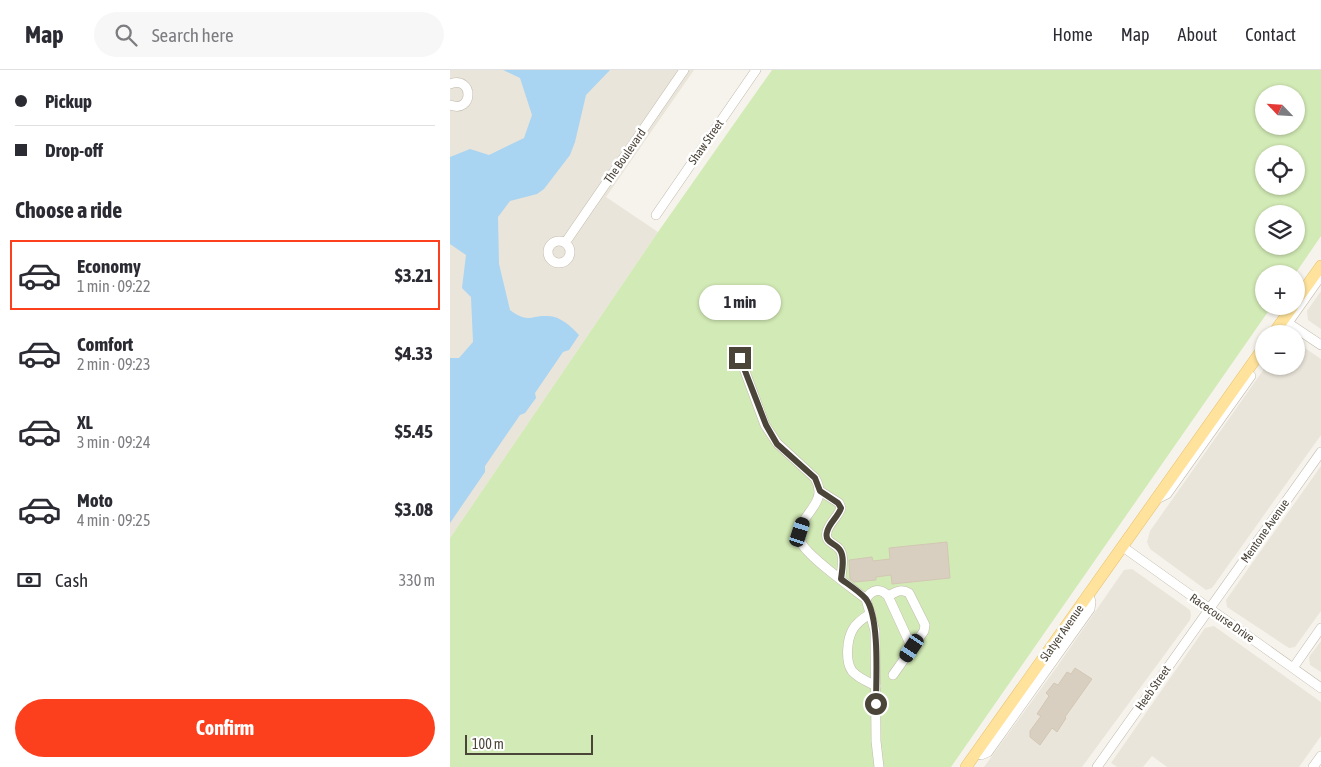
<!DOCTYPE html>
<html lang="en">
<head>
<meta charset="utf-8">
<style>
	:root { --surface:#fff; --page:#f7f7f7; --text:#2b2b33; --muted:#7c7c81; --line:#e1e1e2; --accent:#fc3f1d }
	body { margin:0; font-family:"Asap Condensed",sans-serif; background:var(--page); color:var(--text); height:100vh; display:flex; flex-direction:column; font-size:19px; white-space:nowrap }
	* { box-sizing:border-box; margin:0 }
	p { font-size:16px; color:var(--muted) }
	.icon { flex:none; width:28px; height:28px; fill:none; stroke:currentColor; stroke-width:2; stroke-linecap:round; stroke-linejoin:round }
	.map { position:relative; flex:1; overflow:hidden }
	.drawer { display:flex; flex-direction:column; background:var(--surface); width:450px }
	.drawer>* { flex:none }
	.top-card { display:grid; align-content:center; height:110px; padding:0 15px; background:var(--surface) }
	.needle { width:32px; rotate:295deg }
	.tools { position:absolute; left:805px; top:15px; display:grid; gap:10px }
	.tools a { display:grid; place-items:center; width:50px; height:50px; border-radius:50%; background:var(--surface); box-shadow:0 1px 4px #0004; font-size:25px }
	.scale { position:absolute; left:15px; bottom:12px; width:128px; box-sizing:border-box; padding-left:5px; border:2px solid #4b4439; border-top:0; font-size:14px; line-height:18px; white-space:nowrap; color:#4b4439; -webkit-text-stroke:4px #fff; paint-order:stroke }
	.end { position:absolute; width:22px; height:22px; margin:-11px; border:6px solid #4b4439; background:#fff; box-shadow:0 0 0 2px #fff }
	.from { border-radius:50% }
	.bubble { position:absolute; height:35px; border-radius:18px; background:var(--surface); box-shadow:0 1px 4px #0004; font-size:16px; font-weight:700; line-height:35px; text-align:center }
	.car { position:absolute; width:15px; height:30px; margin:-15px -8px; border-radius:6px; box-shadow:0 0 4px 1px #0007; background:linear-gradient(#222 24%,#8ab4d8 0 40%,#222 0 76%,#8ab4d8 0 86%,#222 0) }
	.top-card b { display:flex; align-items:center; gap:18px; height:48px; font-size:19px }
	.top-card b+b { border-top:1px solid var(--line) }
	.top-card i { width:12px; height:12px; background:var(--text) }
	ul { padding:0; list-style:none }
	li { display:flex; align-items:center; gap:15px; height:70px; margin:0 10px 8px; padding:0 5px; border:2px solid transparent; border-radius:0px }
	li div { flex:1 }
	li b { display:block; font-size:19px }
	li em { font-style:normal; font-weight:700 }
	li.selected { border-color:var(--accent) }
	li>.icon { width:45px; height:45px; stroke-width:1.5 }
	h2 { padding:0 15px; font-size:22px; line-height:60px }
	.pay { display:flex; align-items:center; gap:12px; height:55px; padding:0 15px; font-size:19px }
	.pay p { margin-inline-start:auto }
	.action { display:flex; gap:10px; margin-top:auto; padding:10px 15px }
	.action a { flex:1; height:58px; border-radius:30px; background:var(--accent); color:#fff; font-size:20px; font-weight:700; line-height:58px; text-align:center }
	header { display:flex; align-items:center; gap:30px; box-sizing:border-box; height:70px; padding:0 25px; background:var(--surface); border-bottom:1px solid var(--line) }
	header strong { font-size:24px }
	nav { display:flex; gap:28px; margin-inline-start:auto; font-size:18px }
	.search { width:350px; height:45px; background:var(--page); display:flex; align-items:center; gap:12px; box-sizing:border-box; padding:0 18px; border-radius:28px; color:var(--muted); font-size:19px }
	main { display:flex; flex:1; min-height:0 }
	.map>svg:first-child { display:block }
	.residential { fill:#eae5da }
	.green { fill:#d2eab5; fill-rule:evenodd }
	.water { fill:#a9d4f2 }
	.building { fill:#d8cfc1; stroke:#d3c7b4 }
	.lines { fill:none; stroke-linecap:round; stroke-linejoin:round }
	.minor-casing { stroke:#c2bbae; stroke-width:10 }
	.major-casing { stroke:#e6c16a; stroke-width:12 }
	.minor { stroke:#fff; stroke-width:9 }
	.major { stroke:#ffe39c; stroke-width:11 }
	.route { stroke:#4b4439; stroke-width:6 }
	.labels { text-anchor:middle; stroke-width:5; stroke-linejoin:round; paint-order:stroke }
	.street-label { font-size:12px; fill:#4b4439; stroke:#fff }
</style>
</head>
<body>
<header>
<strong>Map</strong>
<div class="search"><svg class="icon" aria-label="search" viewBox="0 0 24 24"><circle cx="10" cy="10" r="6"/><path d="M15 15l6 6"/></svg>Search here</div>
<nav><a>Home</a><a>Map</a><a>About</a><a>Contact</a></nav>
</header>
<main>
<section class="drawer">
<div class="top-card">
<b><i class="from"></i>Pickup</b>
<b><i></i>Drop-off</b>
</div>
<h2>Choose a ride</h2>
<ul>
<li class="selected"><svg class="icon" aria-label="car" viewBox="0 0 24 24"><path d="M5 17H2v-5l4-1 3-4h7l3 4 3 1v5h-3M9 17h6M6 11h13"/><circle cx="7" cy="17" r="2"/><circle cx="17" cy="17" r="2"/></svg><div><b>Economy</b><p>1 min · 09:22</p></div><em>$3.21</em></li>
<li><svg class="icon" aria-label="car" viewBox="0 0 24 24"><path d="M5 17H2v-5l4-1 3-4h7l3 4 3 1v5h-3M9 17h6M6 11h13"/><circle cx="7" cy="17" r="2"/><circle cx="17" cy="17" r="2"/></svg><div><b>Comfort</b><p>2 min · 09:23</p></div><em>$4.33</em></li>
<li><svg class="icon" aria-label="car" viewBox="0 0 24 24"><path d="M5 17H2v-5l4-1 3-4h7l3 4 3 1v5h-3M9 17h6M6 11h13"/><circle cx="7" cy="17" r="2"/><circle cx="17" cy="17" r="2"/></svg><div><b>XL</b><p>3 min · 09:24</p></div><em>$5.45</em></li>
<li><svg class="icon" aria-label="car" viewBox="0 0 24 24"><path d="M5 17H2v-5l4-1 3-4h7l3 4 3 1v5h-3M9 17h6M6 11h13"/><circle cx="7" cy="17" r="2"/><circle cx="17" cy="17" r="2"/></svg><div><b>Moto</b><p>4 min · 09:25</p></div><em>$3.08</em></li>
</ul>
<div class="pay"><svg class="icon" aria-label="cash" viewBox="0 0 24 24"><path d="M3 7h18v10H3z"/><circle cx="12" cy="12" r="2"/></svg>Cash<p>330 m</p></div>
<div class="action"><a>Confirm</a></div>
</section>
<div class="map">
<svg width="871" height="697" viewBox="0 0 871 697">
	<rect width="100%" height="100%" fill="#f6f3ec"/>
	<!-- residential -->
	<path class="residential" d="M0,0H244L156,127L208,162L0,468Z
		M871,221V259L858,250L857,241Z
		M846,272L871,289V365L762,518L756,520L700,479L697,472L700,461L816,296H846Z
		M871,396V541L845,577L839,578L777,537L776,530Z
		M682,499L740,540L741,545L740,550L632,697H534L606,598L674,500Z
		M764,556L871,632V666L849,697H717L702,686L693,697H667L661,693L755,558Z
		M871,571V602L860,595L859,587Z"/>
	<!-- green -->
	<path class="green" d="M322,0H871V166L845,204H814V236H822L501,697H0V468L208,162ZM814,24H846V56H814ZM814,84H846V116H814ZM814,144H846V176H814Z"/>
	<!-- water -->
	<path class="water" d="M53,0H160L136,25L125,72L120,85L94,119L87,124L60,131L48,147L49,194L60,240C79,254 79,245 98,246C110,246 122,257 129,265L119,280L113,282L85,323L86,328L75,343L70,345L35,396V402L0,453V288H9L23,272L21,227L12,218L16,185L0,174V87L20,79L39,85L74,68L82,45L70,8Z"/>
	<!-- building -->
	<path class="building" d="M497,472L500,508L442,514L441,505L426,507V510L404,512L400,509L399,490L422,487L423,491L440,489L439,478Z
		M625,598L642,609L615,647L616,648L607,662L602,658L590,675L580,667V661L591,646L587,644L599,626L596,623L604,613L608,615L617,602L621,604Z"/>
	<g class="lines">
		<!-- minor casing -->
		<g class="minor-casing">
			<path id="minor" d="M0,14C24,5 24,44 0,35
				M206,145L306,0
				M98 182a11 11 0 1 1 22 0a11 11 0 1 1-22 0Z
				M115,173L234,0
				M838,253L871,275
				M830,264L871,206
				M290,288L315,355L327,373L365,408C382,437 339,447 352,474C360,488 402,518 416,529
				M370,421L389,433L391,438C388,447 379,453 377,462C374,473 386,473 390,480C395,487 391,501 391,509
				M707,429L717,424L801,306
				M673,477L871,618
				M438,526C446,522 451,518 459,523L475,555L474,561L443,605
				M421,543C415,547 407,552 403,559C397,569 395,591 402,601C408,608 418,612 426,616
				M843,598L871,558
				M527,683L531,685L538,682L640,539L641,532L639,525
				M429,697L426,671L425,561L416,529C421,520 430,517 438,526L462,578
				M647,697L871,382
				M863,697L871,686"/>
		</g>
		<!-- major casing -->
		<g class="major-casing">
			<path id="major" d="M846,231L871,196
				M823,264L843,236
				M516,697L814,277"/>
		</g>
		<!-- minor -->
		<use href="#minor" class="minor"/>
		<!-- major -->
		<use href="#major" class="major"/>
	</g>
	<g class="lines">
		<!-- route -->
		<path class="route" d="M290,288L316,355L327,374L365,408L370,421L388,433L391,438C388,447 379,453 377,462C374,473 386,473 390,480C395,487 392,501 391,509C399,515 409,521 416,529C430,548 426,610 426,634"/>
	</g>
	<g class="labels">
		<!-- street labels -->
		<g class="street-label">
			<text transform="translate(256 72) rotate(-55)" y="4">Shaw Street</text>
			<text transform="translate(175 86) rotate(-55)" y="4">The Boulevard</text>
			<text transform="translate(815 461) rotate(-55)" y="4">Mentone Avenue</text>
			<text transform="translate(772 548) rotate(35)" y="4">Racecourse Drive</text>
			<text transform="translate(612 563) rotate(-55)" y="4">Slatyer Avenue</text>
			<text transform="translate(703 618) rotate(-55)" y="4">Heeb Street</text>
		</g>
	</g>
</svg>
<div class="tools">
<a><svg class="needle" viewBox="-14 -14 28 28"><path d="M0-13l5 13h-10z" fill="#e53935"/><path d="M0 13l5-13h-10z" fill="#7c7c81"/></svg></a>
<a><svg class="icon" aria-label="locate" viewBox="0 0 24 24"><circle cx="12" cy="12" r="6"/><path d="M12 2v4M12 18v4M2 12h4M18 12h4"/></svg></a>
<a><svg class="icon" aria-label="layers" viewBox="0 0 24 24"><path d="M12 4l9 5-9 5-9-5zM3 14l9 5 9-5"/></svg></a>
<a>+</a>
<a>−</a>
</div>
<div class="scale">100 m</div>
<i class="end from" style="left:426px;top:634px"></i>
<i class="end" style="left:290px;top:288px"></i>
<div class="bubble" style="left:249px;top:215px;width:82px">1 min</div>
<i class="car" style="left:350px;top:462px;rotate:18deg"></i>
<i class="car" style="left:462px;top:578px;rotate:214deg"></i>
</div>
</main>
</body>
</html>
